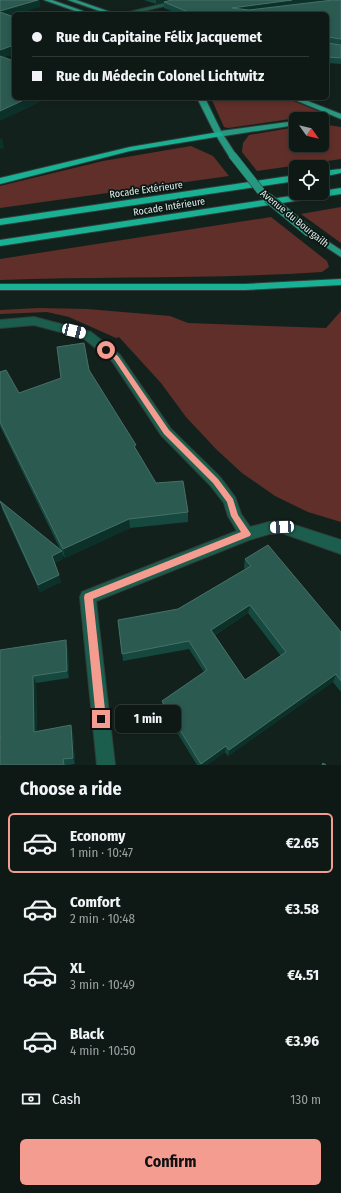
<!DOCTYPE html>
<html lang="en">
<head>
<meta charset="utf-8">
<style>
	:root { --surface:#0e1916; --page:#1c2623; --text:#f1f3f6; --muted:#9ba0a1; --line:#2e3835; --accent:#f59c91 }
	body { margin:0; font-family:"Fira Sans Condensed",sans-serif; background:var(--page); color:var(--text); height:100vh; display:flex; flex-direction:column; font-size:15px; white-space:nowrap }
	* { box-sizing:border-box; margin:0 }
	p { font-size:13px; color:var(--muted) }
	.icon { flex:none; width:22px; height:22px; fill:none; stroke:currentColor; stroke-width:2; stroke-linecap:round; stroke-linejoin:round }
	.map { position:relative; height:765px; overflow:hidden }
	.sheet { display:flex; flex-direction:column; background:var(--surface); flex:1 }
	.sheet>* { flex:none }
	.hud { position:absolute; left:12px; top:12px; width:317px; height:88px; border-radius:6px; box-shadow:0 2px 6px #0003,0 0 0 1px var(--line); display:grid; align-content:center; height:88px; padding:0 20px; background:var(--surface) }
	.needle { width:26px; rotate:124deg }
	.tools { position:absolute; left:289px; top:112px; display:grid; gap:8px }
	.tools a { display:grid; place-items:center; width:40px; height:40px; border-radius:6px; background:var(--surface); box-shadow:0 2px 6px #0003,0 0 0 1px var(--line); font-size:20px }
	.end { position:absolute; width:18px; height:18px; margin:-9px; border:5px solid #f59c91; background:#111; box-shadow:0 0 0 2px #111 }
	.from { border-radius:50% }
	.bubble { position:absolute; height:28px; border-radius:6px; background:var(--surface); box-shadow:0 2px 6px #0003,0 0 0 1px var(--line); font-size:13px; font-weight:700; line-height:28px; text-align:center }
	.car { position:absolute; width:12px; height:24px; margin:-12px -6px; border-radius:5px; box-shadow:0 0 3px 1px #0007; background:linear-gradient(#fff 24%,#345 0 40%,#fff 0 76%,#345 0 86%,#fff 0) }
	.hud b { display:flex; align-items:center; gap:14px; height:38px; font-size:15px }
	.hud b+b { border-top:1px solid var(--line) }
	.hud i { width:10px; height:10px; background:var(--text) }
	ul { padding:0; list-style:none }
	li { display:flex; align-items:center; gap:12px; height:60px; margin:0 8px 6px; padding:0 12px; border:2px solid transparent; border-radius:6px }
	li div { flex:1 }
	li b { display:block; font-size:15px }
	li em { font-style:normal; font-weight:700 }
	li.current { border-color:var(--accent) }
	li>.icon { width:36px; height:36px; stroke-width:1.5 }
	h2 { padding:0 20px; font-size:18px; line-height:48px }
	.pay { display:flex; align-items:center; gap:10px; height:44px; padding:0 20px; font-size:15px }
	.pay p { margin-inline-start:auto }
	.primary-button { display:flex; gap:8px; margin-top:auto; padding:8px 20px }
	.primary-button a { flex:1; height:46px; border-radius:6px; background:var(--accent); color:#111; font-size:16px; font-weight:700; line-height:46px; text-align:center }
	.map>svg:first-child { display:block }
	.green { fill:#612f29 }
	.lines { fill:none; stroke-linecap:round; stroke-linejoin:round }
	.minor-casing { stroke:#303d39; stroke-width:2 }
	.major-casing { stroke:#303d39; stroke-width:2 }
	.highway-casing { stroke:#303d39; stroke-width:2 }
	.minor { fill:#1c5e4e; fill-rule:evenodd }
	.major { fill:#269880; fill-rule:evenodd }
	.highway { fill:#19b193; fill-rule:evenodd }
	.major-bridge-far1-casing { stroke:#303d39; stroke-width:9; stroke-linecap:butt }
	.major-bridge-casing { stroke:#303d39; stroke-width:11; stroke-linecap:butt }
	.major-bridge-far1 { stroke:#269880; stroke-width:8 }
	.major-bridge { stroke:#269880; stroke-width:10 }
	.wall { fill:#15483e; fill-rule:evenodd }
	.shaded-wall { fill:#0b3129 }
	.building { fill:#2b5a50; stroke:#487068; fill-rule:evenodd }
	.route { fill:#f59c91 }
	.labels { text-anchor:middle; stroke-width:3.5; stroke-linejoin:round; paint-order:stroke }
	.far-street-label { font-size:10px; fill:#e1ebe8; stroke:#091814 }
</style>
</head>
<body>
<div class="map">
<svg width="341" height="765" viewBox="0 0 341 765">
	<rect width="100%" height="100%" fill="#13211d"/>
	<!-- green -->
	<path class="green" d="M211,98H286L325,114L228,128L224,127Z
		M322,124L341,127V159L257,171L242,152L243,143L249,135L296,127V145H322Z
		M191,146L213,156L229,176L0,208V186L103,161Z
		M341,207V243L301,214Z
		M271,217L327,261L329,267L322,272C215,279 107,276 0,280V259Z
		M39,308L87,309L170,316L188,323L326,328L341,311V522L308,512L275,496L242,473L216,449L186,417L161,383L119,337L116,338L69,317L47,312L0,314V310Z"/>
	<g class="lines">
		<!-- minor casing -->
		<g class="minor-casing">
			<path id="minor" d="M179,0H189L131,14H121Z
				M34,317L91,332L120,355L171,429L220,477L235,497L241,514L250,527L269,522L282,521L341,540V554L282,533L269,534L249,540L96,601L115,765H97L80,597L82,592L237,531L228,516L224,503L210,485L161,435L112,361L83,338L34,325L0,328V320Z"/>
		</g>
		<!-- major casing -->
		<g class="major-casing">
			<path id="major" d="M44,0H52L83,11L78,12Z
				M68,0H76L116,14H108Z
				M197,98H205L221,131L296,121V125L224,136L237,156L230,158L215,134Z
				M290,98H300L341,114V119Z
				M309,229L341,250V257L306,234V230Z"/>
		</g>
		<!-- highway casing -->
		<g class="highway-casing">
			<path id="highway" d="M219,132L223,134L222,136L130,151L0,184V178L130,147Z
				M341,169V173L322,177V171Z
				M296,175V181L0,225V219Z
				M341,188V194L0,246V240L311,193H322V191Z
				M341,279V285L245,290H0V284H245Z"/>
		</g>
		<!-- minor -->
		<use href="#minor" class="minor"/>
		<!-- major -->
		<use href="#major" class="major"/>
		<!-- highway -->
		<use href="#highway" class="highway"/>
		<!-- major-bridge-far1 casing -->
		<g class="major-bridge-far1-casing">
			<path id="major-bridge-far1" d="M233,156L263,194L270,199"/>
		</g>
		<!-- major-bridge casing -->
		<g class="major-bridge-casing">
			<path id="major-bridge" d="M268,198L309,232"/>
		</g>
		<!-- major-bridge-far1 -->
		<use href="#major-bridge-far1" class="major-bridge-far1"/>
		<!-- major-bridge -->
		<use href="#major-bridge" class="major-bridge"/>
	</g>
	<!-- wall -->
	<path class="wall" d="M144,0H330L318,2L341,0V45L335,44L341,45V64L327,63V14H179L164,8V2L156,4Z
		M89,370L156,483L188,512V522L130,528L65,558L62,554L63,559L54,563L61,582L40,592L2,509L0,501L61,551L0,426V372L19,393Z
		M245,559L341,632V692L333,682L228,756L225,752L207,765H197L162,708V701L204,672L189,649L123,661L118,620L178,609L245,569L244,567ZM248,613L281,656L245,680L215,635Z
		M68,647L69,678L36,683L37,732H73L75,764L68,765H0L1,739L0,650Z"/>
	<!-- shaded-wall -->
	<path class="shaded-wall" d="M38,0H40V7L19,14H14V15L0,20V11Z
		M156,0H173L156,4Z
		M292,0H330L232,14V8Z
		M14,45V54L0,59V50Z
		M28,98H49L0,121V111Z
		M2,138L4,148L0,149V139Z
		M129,519L130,528L65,558L63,549Z
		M62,551L63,559L53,563L52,556Z
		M59,575L61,582L40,592L38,585Z
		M250,605L248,613L211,637V630Z
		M66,640L68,647L69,678L67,671Z
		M336,674L333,682L228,756L229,750Z
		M33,676L36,683L37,739L34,732Z
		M71,725L73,732L75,764L73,758Z
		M226,746L225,752L207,765H200L201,764Z"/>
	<!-- building -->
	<path class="building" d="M0,0H38L0,11Z
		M172,0H292L232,8L249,10L333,0H341V39L328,37L327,41V14H193L164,2Z
		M0,12L14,17V45L0,50Z
		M327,43L341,45V58L327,57Z
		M0,56L14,61V98H28L0,111Z
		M84,343L89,370L136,445L134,446L156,483L183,481L188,512L129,519L63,549L0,422V372L6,370L19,393L61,378L57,347Z
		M0,501L62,551L52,556L59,575L38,585Z
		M268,545L341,632V681L336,674L229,750L226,746L201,764L162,701L207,670L189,641L122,654L118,620L178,609L251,566L245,559ZM250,605L286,652L245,680L211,630Z
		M66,640L67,671L33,676L34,732L71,725L73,758L63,759L64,765H0V739H1L0,736V650Z
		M323,763L326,765H322Z"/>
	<!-- route -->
	<path class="route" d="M104,349H109L118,356L169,430L218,479L233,499L238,515L251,534L250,536L93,599L106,719L104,723L101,724L97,723L96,719L84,597L85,594L241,532L231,516L227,502L213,483L164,434L114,359L104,352Z"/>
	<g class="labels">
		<!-- far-street labels -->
		<g class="far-street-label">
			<text transform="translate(146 189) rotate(-8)" y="4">Rocade Extérieure</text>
			<text transform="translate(169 206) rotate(-9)" y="4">Rocade Intérieure</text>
			<text transform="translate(295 218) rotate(39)" y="4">Avenue du Bourgailh</text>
		</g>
	</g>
</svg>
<div class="tools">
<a><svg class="needle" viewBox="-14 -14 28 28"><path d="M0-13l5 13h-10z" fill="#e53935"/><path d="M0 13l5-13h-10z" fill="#9ba0a1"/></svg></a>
<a><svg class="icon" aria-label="locate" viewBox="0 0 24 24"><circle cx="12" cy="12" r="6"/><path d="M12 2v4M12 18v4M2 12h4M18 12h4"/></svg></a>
</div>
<i class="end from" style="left:106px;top:350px"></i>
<i class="end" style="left:101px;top:719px"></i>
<div class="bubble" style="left:115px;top:705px;width:66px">1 min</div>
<i class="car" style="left:74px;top:331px;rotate:104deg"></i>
<i class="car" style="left:282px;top:527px;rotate:267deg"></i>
<div class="hud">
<b><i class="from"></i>Rue du Capitaine Félix Jacquemet</b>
<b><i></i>Rue du Médecin Colonel Lichtwitz</b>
</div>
</div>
<section class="sheet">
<h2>Choose a ride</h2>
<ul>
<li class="current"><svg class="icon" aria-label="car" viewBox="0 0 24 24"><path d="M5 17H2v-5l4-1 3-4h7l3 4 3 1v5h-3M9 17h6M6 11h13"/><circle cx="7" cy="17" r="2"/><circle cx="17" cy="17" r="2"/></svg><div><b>Economy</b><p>1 min · 10:47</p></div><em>€2.65</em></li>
<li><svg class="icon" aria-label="car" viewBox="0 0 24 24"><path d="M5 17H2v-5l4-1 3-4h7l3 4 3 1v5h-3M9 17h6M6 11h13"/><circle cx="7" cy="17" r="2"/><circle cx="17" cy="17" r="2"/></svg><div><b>Comfort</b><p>2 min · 10:48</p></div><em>€3.58</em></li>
<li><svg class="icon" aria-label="car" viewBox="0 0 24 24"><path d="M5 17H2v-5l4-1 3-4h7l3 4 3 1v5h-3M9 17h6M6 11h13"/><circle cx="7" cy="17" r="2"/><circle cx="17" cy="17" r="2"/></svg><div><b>XL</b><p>3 min · 10:49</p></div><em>€4.51</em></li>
<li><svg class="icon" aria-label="car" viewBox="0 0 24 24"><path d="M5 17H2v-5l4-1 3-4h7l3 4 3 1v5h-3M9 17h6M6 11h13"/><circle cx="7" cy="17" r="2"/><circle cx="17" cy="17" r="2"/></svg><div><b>Black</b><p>4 min · 10:50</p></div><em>€3.96</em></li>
</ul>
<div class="pay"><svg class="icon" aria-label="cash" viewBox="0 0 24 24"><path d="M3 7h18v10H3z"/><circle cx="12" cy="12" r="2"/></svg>Cash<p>130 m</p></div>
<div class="primary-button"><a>Confirm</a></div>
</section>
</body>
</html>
